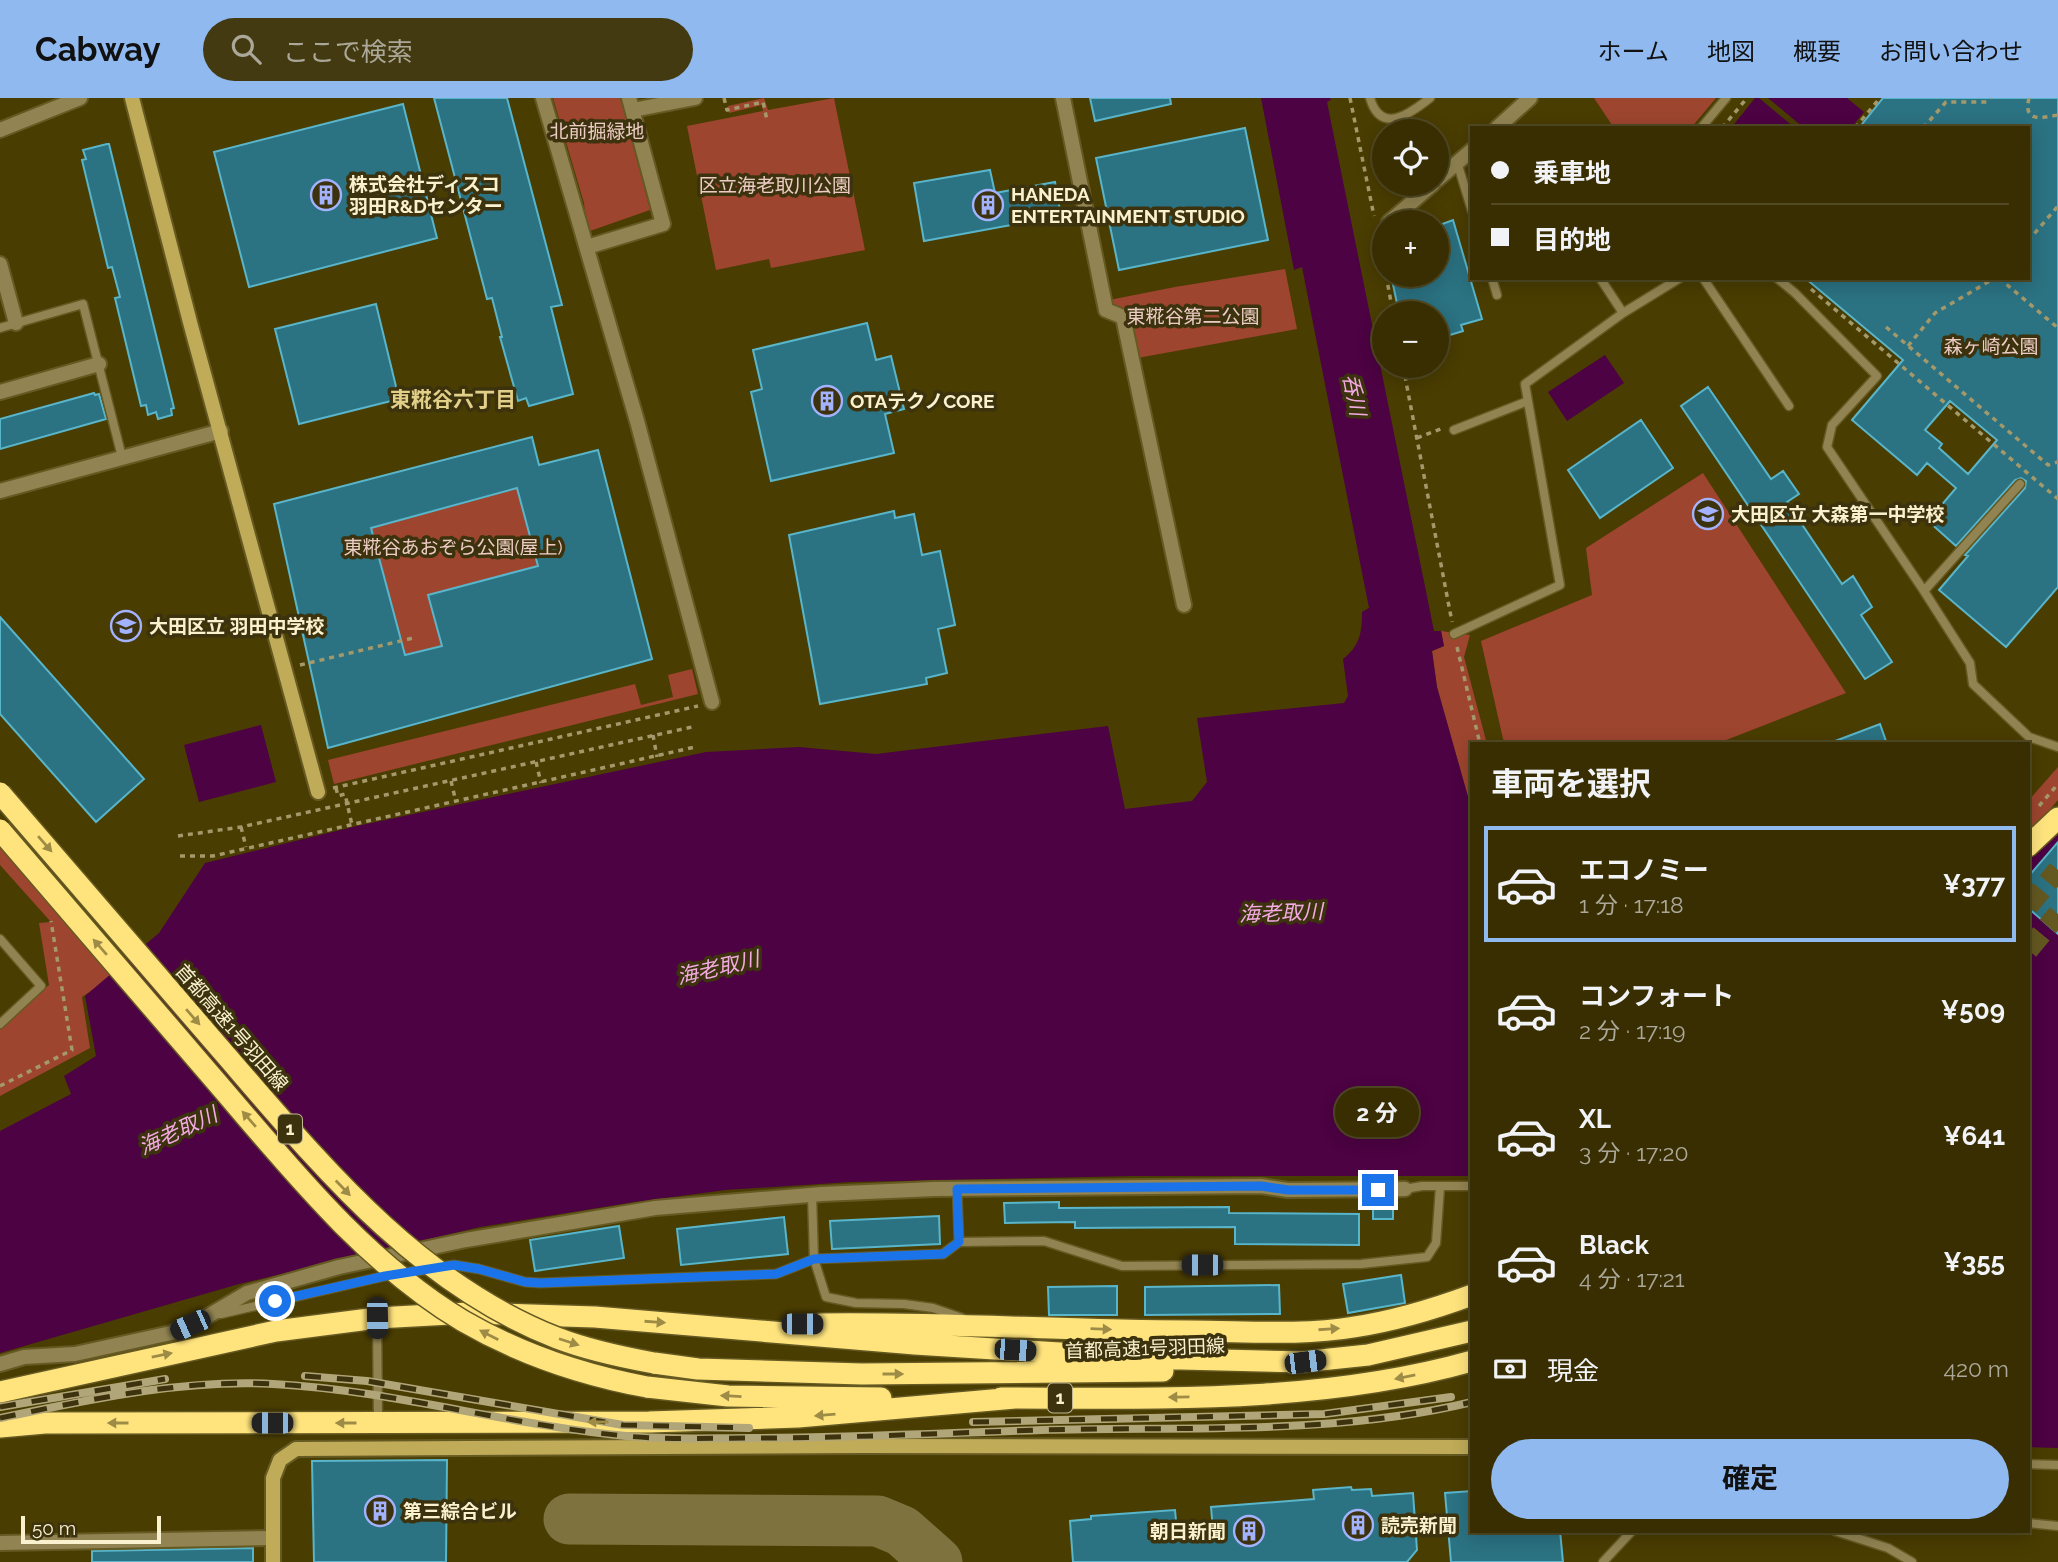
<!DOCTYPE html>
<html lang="ja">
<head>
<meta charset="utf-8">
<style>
	:root { --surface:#382e02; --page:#433a11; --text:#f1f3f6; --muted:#aba899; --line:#524a24; --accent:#90b9f0 }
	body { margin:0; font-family:Raleway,"Noto Sans JP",sans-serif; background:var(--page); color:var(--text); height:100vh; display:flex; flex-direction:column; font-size:26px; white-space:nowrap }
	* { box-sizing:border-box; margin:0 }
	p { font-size:23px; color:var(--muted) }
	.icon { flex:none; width:38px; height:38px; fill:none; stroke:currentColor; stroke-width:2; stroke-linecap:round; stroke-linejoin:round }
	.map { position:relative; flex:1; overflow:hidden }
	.details { position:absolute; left:1470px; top:644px; width:560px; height:791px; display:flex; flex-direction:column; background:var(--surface); border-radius:0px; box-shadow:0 4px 18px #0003,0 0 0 2px var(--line) }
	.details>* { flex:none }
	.top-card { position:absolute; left:1470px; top:28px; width:560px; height:154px; border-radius:0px; box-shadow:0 4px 18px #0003,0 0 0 2px var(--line); display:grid; align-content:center; height:154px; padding:0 21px; background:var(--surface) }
	.controls { position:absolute; left:1372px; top:21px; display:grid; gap:14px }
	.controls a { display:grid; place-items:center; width:77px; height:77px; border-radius:50%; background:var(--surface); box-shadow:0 4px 18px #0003,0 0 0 2px var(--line); font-size:35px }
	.scale { position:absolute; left:21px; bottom:18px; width:140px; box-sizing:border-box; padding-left:7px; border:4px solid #faf1ce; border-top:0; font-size:19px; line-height:24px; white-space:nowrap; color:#faf1ce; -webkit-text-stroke:5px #3c330e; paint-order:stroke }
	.end { position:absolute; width:32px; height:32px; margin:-16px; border:9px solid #1a73e8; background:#fff; box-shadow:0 0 0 4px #fff }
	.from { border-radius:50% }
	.bubble { position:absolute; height:49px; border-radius:24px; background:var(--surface); box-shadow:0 4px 18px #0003,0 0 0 2px var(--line); font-size:23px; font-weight:700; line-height:49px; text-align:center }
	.car { position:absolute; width:21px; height:42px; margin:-21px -10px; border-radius:9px; box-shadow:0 0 5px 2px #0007; background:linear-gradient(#222 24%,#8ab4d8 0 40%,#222 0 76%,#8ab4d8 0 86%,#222 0) }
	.top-card b { display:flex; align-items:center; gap:24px; height:66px; font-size:26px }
	.top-card b+b { border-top:2px solid var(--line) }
	.top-card i { width:18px; height:18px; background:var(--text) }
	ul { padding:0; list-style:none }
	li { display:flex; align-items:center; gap:21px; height:116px; margin:0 14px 10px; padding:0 7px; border:4px solid transparent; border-radius:0px }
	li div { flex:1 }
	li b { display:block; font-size:26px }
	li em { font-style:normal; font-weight:700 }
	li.selected { border-color:var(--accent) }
	li>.icon { width:63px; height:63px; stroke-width:1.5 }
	h2 { padding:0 21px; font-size:32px; line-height:84px }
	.pay { display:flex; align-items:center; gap:18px; height:77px; padding:0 21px; font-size:26px }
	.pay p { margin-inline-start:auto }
	.action { display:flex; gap:14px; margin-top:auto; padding:14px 21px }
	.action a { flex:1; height:80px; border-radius:42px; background:var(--accent); color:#111; font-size:28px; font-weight:700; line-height:80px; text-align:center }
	header { display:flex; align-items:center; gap:42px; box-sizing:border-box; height:98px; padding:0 35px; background:var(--accent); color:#111 }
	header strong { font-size:33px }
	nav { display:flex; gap:38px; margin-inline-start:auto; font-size:24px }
	.search { width:490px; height:63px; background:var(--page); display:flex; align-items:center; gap:18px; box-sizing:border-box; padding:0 24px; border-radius:38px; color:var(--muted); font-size:26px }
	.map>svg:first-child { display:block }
	.green { fill:#9d452f }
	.water { fill:#4d0243 }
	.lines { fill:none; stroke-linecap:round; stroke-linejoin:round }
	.taxiway { stroke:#7e723e; stroke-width:51 }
	.building { fill:#2b7282; stroke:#59b5ca; stroke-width:2; fill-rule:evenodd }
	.highway-tunnel { stroke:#645821; stroke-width:21; stroke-dasharray:21 10; stroke-linecap:butt }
	.lane-casing { stroke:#665a23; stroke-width:11 }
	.street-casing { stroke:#665a23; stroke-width:18 }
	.secondary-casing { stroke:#665a23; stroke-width:18 }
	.highway-casing { stroke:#665a23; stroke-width:24 }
	.path { stroke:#a4996a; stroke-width:3.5; stroke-dasharray:5 5; stroke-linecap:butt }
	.lane { stroke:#928452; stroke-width:8 }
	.street { stroke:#928452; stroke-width:14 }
	.secondary { stroke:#c0ab58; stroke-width:14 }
	.highway { stroke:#ffe47e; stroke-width:21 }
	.rail-casing { stroke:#b1a679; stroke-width:8 }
	.rail { stroke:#3c330e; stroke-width:5; stroke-dasharray:16; stroke-linecap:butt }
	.highway-bridge-casing { stroke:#665a23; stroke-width:24; stroke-linecap:butt }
	.highway-bridge { stroke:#ffe47e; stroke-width:21 }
	.oneway { fill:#9e8c46 }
	.route { stroke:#1a73e8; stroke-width:9 }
	.labels { text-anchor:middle; stroke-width:7; stroke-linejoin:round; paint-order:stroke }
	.shield { fill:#3c330e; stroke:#c1b894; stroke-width:2 }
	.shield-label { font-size:18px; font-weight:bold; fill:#faf1ce }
	.park-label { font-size:19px; fill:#ecccc4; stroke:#3c330e }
	.poi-label { font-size:19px; font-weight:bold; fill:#faf1ce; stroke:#3c330e; text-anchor:start }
	.street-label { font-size:19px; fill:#faf1ce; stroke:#3c330e }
	.water-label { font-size:21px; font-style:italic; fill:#f3aae2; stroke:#3c330e }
	.neighbourhood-label { font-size:21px; font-weight:bold; fill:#e2cf89; stroke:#3c330e }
</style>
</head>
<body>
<header>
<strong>Cabway</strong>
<div class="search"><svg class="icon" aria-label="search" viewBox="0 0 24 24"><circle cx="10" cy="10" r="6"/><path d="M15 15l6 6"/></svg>ここで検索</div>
<nav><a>ホーム</a><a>地図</a><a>概要</a><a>お問い合わせ</a></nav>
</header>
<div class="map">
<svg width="2058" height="1464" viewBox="0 0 2058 1464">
	<rect width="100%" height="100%" fill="#4a3d02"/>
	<!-- green -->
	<path class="green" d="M553,0H621L650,112L587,134L584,105Z
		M764,0L768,12L834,0L865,152L771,170L769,161L716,172L687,28L763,13L762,7L729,15L728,8Z
		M1594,0H1716L1691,30H1614Z
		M1285,171L1297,231L1132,261L1123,220L1104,203L1175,189Z
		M1703,375L1846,595L1716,646H1508L1503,641L1481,543L1592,497L1586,450Z
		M517,390L538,468L429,497L442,548L405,557L371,430Z
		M1441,533L1470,537L1464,559L1487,646H1472V713L1437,589L1432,553L1444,548Z
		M692,571L698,596L334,686L328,662L635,586L641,607L673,599L668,577Z
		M2058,669V702L2028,737V703Z
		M0,736L122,872L82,899L90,950L0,998V924L49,887L39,825L51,824L0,767Z"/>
	<!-- water -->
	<path class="water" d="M1261,0H1330L1331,2L1327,4L1434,533H1441L1444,548L1432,553L1437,589L1472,713V1078H1133L850,1084L726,1092L635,1104L480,1129L239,1186L0,1255V1033L71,996L64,978L96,958L85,898L159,835L205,765L357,728L706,654L799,649L876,656L1108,628L1125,711L1192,703L1207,684L1197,620L1344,605L1348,598L1343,561C1360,548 1362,534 1362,514L1369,510L1302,169L1294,172Z
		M1755,0H1759L1795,30H1731Z
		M1768,0H1847L1864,14L1851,30H1804Z
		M1605,257L1624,285L1567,323L1548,294Z
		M261,627L276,684L199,704L184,647Z
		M2058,733V1350L2028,1349V762Z"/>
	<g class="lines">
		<!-- taxiway -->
		<path class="taxiway" d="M569,1421L878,1423L902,1433L937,1464"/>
	</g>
	<!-- building -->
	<path class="building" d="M434,0H507L562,207L551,209L573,296L529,308L526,300L518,303L500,239H502L492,200L487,201Z
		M1090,0H1170L1171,6L1095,23Z
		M1883,0H2058V489L2006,549L1939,492L1968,458L1965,457L2025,390L2026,383L2021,380L2015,382L1956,448L1928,423L1956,390L1927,365L1917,377L1852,322L1903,262L1805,180H2028V30H1859ZM1950,303L1997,342L1968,376L1939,350L1942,346L1925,332Z
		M403,6L437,140L249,189L214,54Z
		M1245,30L1268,142L1119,172L1096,60Z
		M107,46H109L174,310L171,311L172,317L158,321L156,314L148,317L146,307L141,308L115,200L120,199L112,169L108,170L82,62L86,61L83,52Z
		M990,72L995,95L1055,84L1061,118L924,143L914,85Z
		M1453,122L1482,221L1461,227L1463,233L1437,241V215H1399L1391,177H1437V128Z
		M376,206L399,301L299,326L275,231Z
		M867,225L876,262L891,258L904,311L885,316L894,355L771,383L751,294L762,291L753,252Z
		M1708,289L1771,381L1783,373L1799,396L1787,404L1842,486L1853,478L1872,509L1861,517L1892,564L1865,581L1681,308Z
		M94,295L95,297L99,296L106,321L0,351V321Z
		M1641,322L1673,370L1600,420L1568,372Z
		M532,339L539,367L598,352L652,561L328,650L274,406ZM517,390L538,468L428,497L442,548L405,557L371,430Z
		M894,413L895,420L914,416L922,457L940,453L955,527L938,531L947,575L926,580L927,586L820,606L789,437Z
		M0,519L144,681L96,724L0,616Z
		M1880,626L1887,646H1831L1830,645Z
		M2058,744V836L2028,810V779Z
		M1059,1104V1110L1229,1109V1115L1359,1116V1147L1235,1146V1129L1075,1130V1124L1005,1125L1004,1105Z
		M1373,1106H1393V1121H1373Z
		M939,1118L940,1146L832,1151L830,1123Z
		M784,1119L788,1156L681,1167L677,1131Z
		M619,1128L624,1160L535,1173L530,1142Z
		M1401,1177L1405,1205L1348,1215L1343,1186Z
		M1279,1187L1280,1216L1145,1217V1189Z
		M1117,1188V1217H1049L1048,1189Z
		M447,1362L446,1464H314L312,1363Z
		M1351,1389L1352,1392L1371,1391L1372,1398L1413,1395L1417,1452L1407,1464H1073L1070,1423L1091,1421V1418L1175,1412L1177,1434L1213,1432L1211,1409L1314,1401L1313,1392Z
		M1472,1393V1433H1560L1563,1464H1451L1445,1395Z
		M253,1450V1464H92V1453Z"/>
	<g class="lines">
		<!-- highway-tunnel -->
		<path class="highway-tunnel" d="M2028,808L2058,772
			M2028,852L2058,816"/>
		<!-- lane casing -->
		<g class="lane-casing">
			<path id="lane" d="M1370,0C1381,38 1411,15 1430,0
				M1701,30L1726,0
				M1457,64L1472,113
				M1492,180L1497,197
				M1600,180L1623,215L1680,180
				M1703,180L1789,308
				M1777,180L1795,195L1877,278L1832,327L1827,349L1924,493L2020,386
				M0,230L83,206L122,359
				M1454,332L1528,303
				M1924,493L1970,565L1973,586L2029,639L2058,649
				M1454,536L1560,487L1525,286L1623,215
				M0,841L41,888L0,926
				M957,1091L959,1144L1044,1143L1122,1168L1361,1166L1427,1159L1436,1145L1440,1089
				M1405,1091L1422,1088H1472
				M812,1097L814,1161L826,1199L856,1205L904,1206L933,1210L962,1220
				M221,1216L385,1178L454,1167L479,1171L525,1184L540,1185L776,1176L814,1161L943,1156L959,1144
				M377,1222L378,1321
				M2028,1366L2058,1367
				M2028,1425L2058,1428
				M1835,1433L1888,1450L1912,1464
				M1603,1464L1632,1433"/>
		</g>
		<!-- street casing -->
		<g class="street-casing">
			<path id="street" d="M543,0L637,323L712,604
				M1063,0L1106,212L1123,219L1184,507
				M633,12L695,0
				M1497,30L1530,0
				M0,32L80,0
				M1437,82L1472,52
				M1389,124L1433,86
				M587,149L663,126L629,0
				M0,166L16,225
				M0,294L99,266
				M0,393L221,333
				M0,1266L24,1259L75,1256L171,1235L208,1218L247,1195L339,1169L466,1142L655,1110L822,1096L934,1091L1261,1088L1288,1092L1405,1091
				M0,1445L273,1440"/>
		</g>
		<!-- secondary casing -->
		<g class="secondary-casing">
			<path id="secondary" d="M132,0L191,228L318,694
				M273,1464V1380L280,1362L296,1351L861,1348L1472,1349"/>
		</g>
		<!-- highway casing -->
		<g class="highway-casing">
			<path id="highway" d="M2028,748L2058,720
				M820,1226C943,1224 1067,1233 1190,1233C1244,1233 1301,1238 1354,1229C1394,1223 1434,1211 1472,1197
				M654,1265L698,1271L862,1276L1163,1273
				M1292,1265L1368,1257L1472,1233
				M647,1289L728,1298L881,1300
				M0,1294L276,1233L377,1220L468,1215L595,1219L915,1246L1140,1260L1305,1264
				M1001,1300C1158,1300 1319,1306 1472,1263
				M0,1329L45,1325L649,1324L798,1319L1015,1300"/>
		</g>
		<!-- path -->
		<path class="path" d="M724,0L727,12L763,4L767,22
			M1350,0L1374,118
			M2029,0C2023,25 2041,20 2058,17
			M1722,30L1747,0
			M1855,30L1880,0
			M1923,30L1946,4H1987L1990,0
			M1378,136L1384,170
			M2028,143L2058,108
			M1386,177L1393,215
			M1999,180L2058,230
			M1811,191L2058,401
			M1886,229L2048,367L2058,364
			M1908,248L1935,215L1995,180
			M1403,268L1452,524
			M1417,340L1443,330
			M1457,549L1480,646
			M300,567L413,540
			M653,637L657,659
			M536,664L541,685
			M451,683L456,704
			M333,690L698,608
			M336,690L338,698L345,696L352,727
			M2039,708L2058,686
			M241,729L246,749
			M178,738L241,729L692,629
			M180,758H213L695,649
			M0,988L72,952L51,823"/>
		<!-- lane -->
		<use href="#lane" class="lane"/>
		<!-- street -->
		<use href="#street" class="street"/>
		<!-- secondary -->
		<use href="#secondary" class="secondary"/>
		<!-- highway -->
		<use href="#highway" class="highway"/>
		<!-- rail casing -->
		<g class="rail-casing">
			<path id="rail" d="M305,1278L367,1283L623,1327L749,1330
				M0,1309L165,1281
				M0,1320C88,1302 182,1281 273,1286C392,1292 507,1327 626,1338C668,1342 710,1340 752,1340C849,1340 946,1335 1042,1332C1186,1328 1331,1338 1472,1304
				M973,1324L1324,1316L1451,1299"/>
		</g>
		<!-- rail -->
		<use href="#rail" class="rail"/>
		<!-- highway-bridge casing -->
		<g class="highway-bridge-casing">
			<path id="highway-bridge" d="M0,695C72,779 145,863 217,947C316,1061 412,1183 557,1240C588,1252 621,1259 654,1265
				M0,732C69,812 138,893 207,973C284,1062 361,1162 463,1223C520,1256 582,1277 647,1289"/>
		</g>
		<!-- highway-bridge -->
		<use href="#highway-bridge" class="highway-bridge"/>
	</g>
	<!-- one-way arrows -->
	<defs><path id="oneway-solid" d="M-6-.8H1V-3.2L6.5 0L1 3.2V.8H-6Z" transform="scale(1.75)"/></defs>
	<g class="oneway">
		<use href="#oneway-solid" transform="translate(45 746) rotate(49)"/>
		<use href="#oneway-solid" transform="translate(100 849) rotate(-131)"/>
		<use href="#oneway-solid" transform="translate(193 919) rotate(49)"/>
		<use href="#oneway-solid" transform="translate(249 1021) rotate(-131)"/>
		<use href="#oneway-solid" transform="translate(343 1090) rotate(46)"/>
		<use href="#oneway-solid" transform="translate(655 1224) rotate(4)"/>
		<use href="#oneway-solid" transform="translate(1101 1231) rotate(2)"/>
		<use href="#oneway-solid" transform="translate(1329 1231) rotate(-4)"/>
		<use href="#oneway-solid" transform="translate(489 1237) rotate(-153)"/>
		<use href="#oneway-solid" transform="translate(569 1244) rotate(18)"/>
		<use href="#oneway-solid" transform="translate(162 1257) rotate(-12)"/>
		<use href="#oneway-solid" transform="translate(893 1276)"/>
		<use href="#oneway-solid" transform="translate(1405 1279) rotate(169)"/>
		<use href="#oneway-solid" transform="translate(731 1298) rotate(-177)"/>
		<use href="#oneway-solid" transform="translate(1179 1299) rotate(179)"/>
		<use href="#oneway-solid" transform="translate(825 1317) rotate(175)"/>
		<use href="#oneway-solid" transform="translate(598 1324) rotate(180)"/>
		<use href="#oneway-solid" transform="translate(118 1325) rotate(180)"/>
		<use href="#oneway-solid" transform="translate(346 1325) rotate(180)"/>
	</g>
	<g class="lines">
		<!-- route -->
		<path class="route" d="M275,1203L385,1178L454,1167L479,1171L525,1184L540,1185L776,1176L814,1161L943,1156L959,1144L957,1091L1261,1088L1288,1092H1378"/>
	</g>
	<!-- icons -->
	<defs>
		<g id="building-ring" transform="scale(1.575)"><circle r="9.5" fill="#3c330e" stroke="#a3b2fd" stroke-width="1.5"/><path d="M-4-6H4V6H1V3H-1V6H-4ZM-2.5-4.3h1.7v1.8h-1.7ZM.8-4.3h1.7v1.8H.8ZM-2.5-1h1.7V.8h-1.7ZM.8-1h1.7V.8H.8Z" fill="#a3b2fd"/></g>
		<g id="school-ring" transform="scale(1.575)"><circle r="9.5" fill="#3c330e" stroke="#a3b2fd" stroke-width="1.5"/><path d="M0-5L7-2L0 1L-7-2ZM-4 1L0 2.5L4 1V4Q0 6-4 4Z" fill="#a3b2fd"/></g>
	</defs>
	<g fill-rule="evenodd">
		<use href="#building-ring" x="326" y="97"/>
		<use href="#building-ring" x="988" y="107"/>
		<use href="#building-ring" x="827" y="303"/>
		<use href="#school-ring" x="1708" y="416"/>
		<use href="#school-ring" x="126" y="528"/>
		<use href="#building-ring" x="380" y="1413"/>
		<use href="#building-ring" x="1358" y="1427"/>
		<use href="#building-ring" x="1249" y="1433"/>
	</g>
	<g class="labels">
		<!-- shield labels -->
		<g class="shield">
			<rect x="278" y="1016.5" width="24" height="29" rx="5"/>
			<rect x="1048" y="1285.5" width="24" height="29" rx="5"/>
		</g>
		<g class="shield-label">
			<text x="290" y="1037">1</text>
			<text x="1060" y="1306">1</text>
		</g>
		<!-- park labels -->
		<g class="park-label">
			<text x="597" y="40">北前掘緑地</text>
			<text x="775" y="94">区立海老取川公園</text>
			<text x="1193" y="225">東糀谷第二公園</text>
			<text x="1991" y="255">森ヶ崎公園</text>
			<text x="453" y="456">東糀谷あおぞら公園(屋上)</text>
		</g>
		<!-- poi labels -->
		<g class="poi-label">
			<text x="349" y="93">株式会社ディスコ<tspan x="349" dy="22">羽田R&amp;Dセンター</tspan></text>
			<text x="1011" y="103">HANEDA<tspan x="1011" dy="22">ENTERTAINMENT STUDIO</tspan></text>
			<text x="850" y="310">OTAテクノCORE</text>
			<text x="1731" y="423">大田区立 大森第一中学校</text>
			<text x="149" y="535">大田区立 羽田中学校</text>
			<text x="403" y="1420">第三綜合ビル</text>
			<text x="1381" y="1434">読売新聞</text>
			<text x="1226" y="1440" text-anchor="end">朝日新聞</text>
		</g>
		<!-- street labels -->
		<g class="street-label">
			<text transform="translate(232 929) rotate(49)" y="7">首都高速1号羽田線</text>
			<text transform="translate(1145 1250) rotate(-2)" y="7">首都高速1号羽田線</text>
		</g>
		<!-- water labels -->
		<g class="water-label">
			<text transform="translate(1354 297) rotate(79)" y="7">呑川</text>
			<text transform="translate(1281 815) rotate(-2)" y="7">海老取川</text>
			<text transform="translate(718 870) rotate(-13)" y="7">海老取川</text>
			<text transform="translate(178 1033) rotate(-25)" y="7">海老取川</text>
		</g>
		<!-- neighbourhood labels -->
		<g class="neighbourhood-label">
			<text x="453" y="309">東糀谷六丁目</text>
		</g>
	</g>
</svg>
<div class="controls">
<a><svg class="icon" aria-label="locate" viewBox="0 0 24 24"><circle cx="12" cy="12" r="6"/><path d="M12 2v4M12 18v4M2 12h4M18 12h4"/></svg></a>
<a>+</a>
<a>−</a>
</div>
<div class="scale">50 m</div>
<i class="end from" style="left:275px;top:1203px"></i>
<i class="end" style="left:1378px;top:1092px"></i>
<div class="bubble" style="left:1335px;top:990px;width:84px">2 分</div>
<i class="car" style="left:1202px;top:1167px;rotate:270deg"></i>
<i class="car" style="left:377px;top:1220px;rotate:179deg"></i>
<i class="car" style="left:802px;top:1226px;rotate:90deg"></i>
<i class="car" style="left:190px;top:1227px;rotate:246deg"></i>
<i class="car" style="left:1015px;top:1252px;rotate:94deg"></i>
<i class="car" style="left:1305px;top:1264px;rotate:83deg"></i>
<i class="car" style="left:272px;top:1325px;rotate:270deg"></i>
<div class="top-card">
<b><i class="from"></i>乗車地</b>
<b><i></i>目的地</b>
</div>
<section class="details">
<h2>車両を選択</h2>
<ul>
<li class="selected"><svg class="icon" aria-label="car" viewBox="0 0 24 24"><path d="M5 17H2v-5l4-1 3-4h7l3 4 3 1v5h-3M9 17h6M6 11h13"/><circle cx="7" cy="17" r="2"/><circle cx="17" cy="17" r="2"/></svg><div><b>エコノミー</b><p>1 分 · 17:18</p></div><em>¥377</em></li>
<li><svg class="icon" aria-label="car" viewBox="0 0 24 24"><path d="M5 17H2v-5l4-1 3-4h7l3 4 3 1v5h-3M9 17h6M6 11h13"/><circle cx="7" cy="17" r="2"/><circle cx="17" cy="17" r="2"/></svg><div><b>コンフォート</b><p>2 分 · 17:19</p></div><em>¥509</em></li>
<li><svg class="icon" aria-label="car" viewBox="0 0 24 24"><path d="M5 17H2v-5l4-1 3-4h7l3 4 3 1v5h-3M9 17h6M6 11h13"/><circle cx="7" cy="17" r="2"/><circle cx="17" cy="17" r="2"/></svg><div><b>XL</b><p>3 分 · 17:20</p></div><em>¥641</em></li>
<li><svg class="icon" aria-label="car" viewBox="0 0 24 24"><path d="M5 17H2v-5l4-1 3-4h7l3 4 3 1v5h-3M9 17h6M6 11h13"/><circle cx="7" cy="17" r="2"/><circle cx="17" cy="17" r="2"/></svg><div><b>Black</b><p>4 分 · 17:21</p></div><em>¥355</em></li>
</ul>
<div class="pay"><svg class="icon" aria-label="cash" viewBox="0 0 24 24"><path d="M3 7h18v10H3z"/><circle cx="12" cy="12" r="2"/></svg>現金<p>420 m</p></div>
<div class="action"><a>確定</a></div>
</section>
</div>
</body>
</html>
